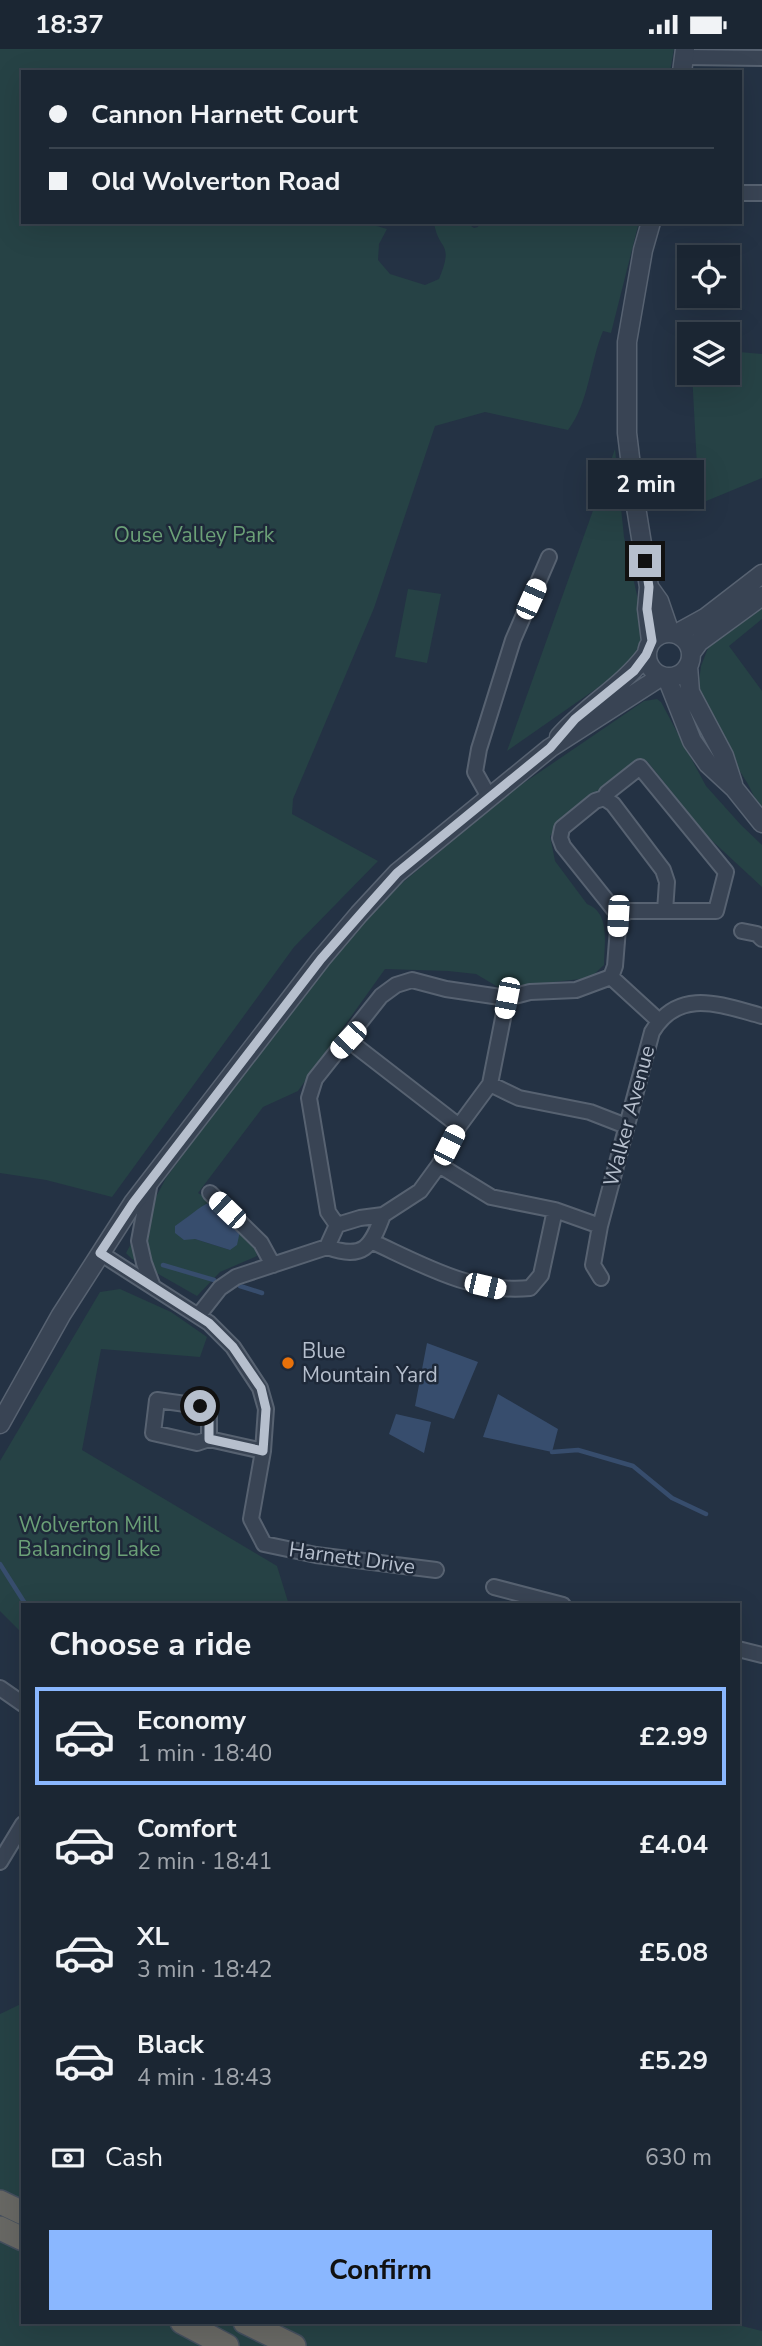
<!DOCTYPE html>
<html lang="en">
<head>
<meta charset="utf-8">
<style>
	:root { --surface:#1b2633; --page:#242e3b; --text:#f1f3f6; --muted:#a0a5ac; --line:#39434e; --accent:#8ab7ff }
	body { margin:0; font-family:"Nunito Sans",sans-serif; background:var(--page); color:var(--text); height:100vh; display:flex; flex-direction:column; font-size:26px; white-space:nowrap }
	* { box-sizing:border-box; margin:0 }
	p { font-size:23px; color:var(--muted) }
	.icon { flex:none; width:38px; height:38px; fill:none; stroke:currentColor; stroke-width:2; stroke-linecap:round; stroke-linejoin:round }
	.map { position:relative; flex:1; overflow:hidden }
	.sheet { position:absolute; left:21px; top:1554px; width:719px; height:721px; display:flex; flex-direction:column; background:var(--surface); border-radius:0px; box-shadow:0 7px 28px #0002,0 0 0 2px var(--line) }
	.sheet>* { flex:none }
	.top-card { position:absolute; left:21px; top:21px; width:721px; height:154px; border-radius:0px; box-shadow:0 7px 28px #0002,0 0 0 2px var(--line); display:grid; align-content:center; height:154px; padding:0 28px; background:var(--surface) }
	.controls { position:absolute; left:677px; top:196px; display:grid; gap:14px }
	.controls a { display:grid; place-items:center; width:63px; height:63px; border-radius:0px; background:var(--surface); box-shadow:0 7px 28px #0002,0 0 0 2px var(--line); font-size:35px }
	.end { position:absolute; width:32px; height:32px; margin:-16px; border:9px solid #b6bfcd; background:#111; box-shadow:0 0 0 4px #111 }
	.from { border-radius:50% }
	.bubble { position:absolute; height:49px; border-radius:0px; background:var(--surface); box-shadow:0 7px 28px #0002,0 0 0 2px var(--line); font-size:23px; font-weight:700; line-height:49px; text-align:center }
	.car { position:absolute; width:21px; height:42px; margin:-21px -10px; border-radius:9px; box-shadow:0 0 5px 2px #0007; background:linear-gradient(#fff 24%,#345 0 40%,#fff 0 76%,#345 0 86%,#fff 0) }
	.top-card b { display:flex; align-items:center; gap:24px; height:66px; font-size:26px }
	.top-card b+b { border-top:2px solid var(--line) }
	.top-card i { width:18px; height:18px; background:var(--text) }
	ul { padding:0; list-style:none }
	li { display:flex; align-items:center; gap:21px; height:98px; margin:0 14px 10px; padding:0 14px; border:4px solid transparent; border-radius:0px }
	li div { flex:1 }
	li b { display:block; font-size:26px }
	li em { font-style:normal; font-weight:700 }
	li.current { border-color:var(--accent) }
	li>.icon { width:63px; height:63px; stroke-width:1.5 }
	h2 { padding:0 28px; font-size:32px; line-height:84px }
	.pay { display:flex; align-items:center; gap:18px; height:77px; padding:0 28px; font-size:26px }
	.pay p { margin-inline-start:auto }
	.primary-button { display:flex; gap:14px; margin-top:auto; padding:14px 28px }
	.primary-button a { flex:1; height:80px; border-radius:0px; background:var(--accent); color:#111; font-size:28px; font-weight:700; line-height:80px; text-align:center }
	.status { display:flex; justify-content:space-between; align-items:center; height:49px; padding:0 35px; background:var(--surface); direction:ltr }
	.status svg { height:19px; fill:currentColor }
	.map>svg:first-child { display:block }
	.green { fill:#264245; fill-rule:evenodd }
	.water { fill:#374d6d }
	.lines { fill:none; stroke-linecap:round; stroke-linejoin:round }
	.stream { stroke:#374d6d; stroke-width:4.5 }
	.minor-casing { stroke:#576271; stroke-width:18 }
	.tertiary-casing { stroke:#576271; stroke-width:21 }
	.trunk-casing { stroke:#444f5e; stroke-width:26 }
	.minor { stroke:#394454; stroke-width:14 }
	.tertiary { stroke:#394454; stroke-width:18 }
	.trunk { stroke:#686864; stroke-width:23 }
	.route { stroke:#b6bfcd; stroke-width:9 }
	.food-dot { fill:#e8710a; stroke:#1e2939; stroke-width:2.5 }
	.labels { text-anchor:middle; stroke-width:5; stroke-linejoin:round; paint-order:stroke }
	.park-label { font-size:21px; fill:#6ba077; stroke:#1e2939 }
	.street-label { font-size:21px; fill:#b6bfcd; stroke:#1e2939 }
	.poi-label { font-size:21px; fill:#b6bfcd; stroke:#1e2939; text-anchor:start }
</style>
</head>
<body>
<div class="status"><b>18:37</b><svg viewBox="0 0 49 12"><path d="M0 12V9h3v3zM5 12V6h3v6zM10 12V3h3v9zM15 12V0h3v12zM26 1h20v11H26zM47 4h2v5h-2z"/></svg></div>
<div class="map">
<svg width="762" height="2297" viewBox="0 0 762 2297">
	<rect width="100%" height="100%" fill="#243244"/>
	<!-- green -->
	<path class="green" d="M0,0H674L670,23H23V173H370V175L387,180L379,195L378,211L390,225L425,236L439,230C455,191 438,203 434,173H465L474,179L478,178L479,173H639L611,284L603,282C590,313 589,354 568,381L485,363L435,377L374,559L293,750L292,765L378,812L294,898L112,1148L46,1131L0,1124Z
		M728,302L762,305V429L699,455L692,324H728Z
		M615,400L624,488L645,582L636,612L507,702Z
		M408,540L441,545L427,614L395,608Z
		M762,553V570L729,597L762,642V764L748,735L727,702L698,640L701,617L708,599Z
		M657,650L661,653L706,737L741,776L762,796V838L708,788L647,712L550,787L555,812L587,855C611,864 604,895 604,916L590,929L517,937L503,941L476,925L448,922L385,920L298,1042L263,1058L198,1144L209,1150L254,1195L257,1207L220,1223L197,1247L132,1210L126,1204L166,1129L327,910L401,835L512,742L644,652ZM195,1165L230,1201L195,1190H184L175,1177Z
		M120,1240L171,1263L207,1288L200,1308L101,1300L82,1401L277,1517L289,1556H23V1585L0,1562V1412L100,1243Z
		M23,1954V2273H738L739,2269L742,2277L762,2282V2297H0V1965Z"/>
	<!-- water -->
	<path class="water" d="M210,1153L240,1182L237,1196L230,1201L195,1190L184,1191L175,1184V1177C186,1170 200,1157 210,1153Z
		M427,1294L478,1313L454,1370L415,1357Z
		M498,1345L558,1380L552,1403L483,1388Z
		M396,1365L431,1373L424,1404L389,1385Z"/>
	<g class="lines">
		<!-- stream -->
		<path class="stream" d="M163,1216L214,1231
			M240,1237L262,1244
			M552,1403L578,1401L633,1417L672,1449L706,1465
			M0,1515L26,1556"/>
		<!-- minor casing -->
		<g class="minor-casing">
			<path id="minor" d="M684,8L762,9
				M740,144H762
				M489,748L475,723L479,700L513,591L549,508
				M604,749L607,744L640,718L726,823L716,862H629L619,867
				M742,882L757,885L762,890
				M611,928L615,917L619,867L563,797L560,789L562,779L595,752L604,749L613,755L663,821L667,833L665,862
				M348,991L459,1077
				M490,1035L519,1049L590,1063L626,1077
				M439,1116L491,1148L555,1161L600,1177
				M150,1133L139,1192L144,1214L153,1238
				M210,1144L261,1194L273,1216
				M337,1176L328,1163L309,1049L315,1030L381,947L396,936L412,931L446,940L507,949L530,943L576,941L611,928L659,972
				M373,1193C423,1216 473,1245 530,1239L541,1226L555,1161
				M327,1198C364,1211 371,1198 383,1166
				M100,1204L209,1274L233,1298L260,1339L266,1360L263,1402L251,1470L264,1495L316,1506L436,1521
				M601,1229L593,1216L600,1177L652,983C679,938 721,956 762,967
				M198,1267L220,1239L236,1228L327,1198L337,1176L360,1169L383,1166L420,1142L439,1116L459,1077L490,1035L507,949
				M209,1390V1365L200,1357L157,1351L153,1384L197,1394L209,1390L263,1402
				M494,1538L563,1556
				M738,1600L762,1606
				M0,1639L23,1655
				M0,1813L23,1775"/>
		</g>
		<!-- tertiary casing -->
		<g class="tertiary-casing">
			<path id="tertiary" d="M682,23L685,0
				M651,173L643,201L627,293V384L636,458L649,538L647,560L651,592
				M649,538L659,552L670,584
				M647 606a22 22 0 1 1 44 0a22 22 0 1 1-44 0Z
				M676,585L705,569L762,525
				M691,604L699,593L762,547
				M688,617L690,643L724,707L733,735
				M667,629L692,692L708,715L734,739L762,774
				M559,688C586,657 622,638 646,606
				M0,1375L61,1266L133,1154L321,910L359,865L397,824L550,699L662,627"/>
		</g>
		<!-- trunk casing -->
		<g class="trunk-casing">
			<path id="trunk" d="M0,2153L23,2164
				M0,2179L23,2190
				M182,2273L227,2297
				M245,2273L294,2297"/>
		</g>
		<!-- minor -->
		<use href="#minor" class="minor"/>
		<!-- tertiary -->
		<use href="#tertiary" class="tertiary"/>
		<!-- trunk -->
		<use href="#trunk" class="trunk"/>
	</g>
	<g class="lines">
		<!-- route -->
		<path class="route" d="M200,1357L209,1365V1390L263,1402L266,1360L261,1339L233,1298L209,1274L100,1204L133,1154L321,910L372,852L397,824L550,699L575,670L634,622L646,606L652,592L647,560L649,538L645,512"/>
	</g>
	<!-- markers -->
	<circle class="food-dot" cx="288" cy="1314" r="7"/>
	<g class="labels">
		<!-- park labels -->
		<g class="park-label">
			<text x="194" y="493">Ouse Valley Park</text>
			<text x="89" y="1483">Wolverton Mill<tspan x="89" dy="24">Balancing Lake</tspan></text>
		</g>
		<!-- street labels -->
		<g class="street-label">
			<text transform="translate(629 1067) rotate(-75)" y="7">Walker Avenue</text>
			<text transform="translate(352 1509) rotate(8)" y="7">Harnett Drive</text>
		</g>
		<!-- poi labels -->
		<g class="poi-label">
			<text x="302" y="1309">Blue<tspan x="302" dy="24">Mountain Yard</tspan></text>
		</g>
	</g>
</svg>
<div class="controls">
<a><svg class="icon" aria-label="locate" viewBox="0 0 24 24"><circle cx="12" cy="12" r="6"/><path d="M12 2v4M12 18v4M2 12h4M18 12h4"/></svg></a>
<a><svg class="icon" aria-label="layers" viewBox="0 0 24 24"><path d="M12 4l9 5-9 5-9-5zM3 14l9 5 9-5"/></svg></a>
</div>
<i class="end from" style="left:200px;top:1357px"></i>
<i class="end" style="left:645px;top:512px"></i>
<div class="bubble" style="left:588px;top:411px;width:116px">2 min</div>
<i class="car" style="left:531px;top:550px;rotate:24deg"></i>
<i class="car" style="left:618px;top:867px;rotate:183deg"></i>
<i class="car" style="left:507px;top:949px;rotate:191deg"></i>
<i class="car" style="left:348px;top:991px;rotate:223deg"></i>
<i class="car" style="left:449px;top:1096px;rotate:27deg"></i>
<i class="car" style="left:227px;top:1161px;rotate:314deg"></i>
<i class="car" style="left:485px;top:1237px;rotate:103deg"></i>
<div class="top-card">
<b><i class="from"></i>Cannon Harnett Court</b>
<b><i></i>Old Wolverton Road</b>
</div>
<section class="sheet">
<h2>Choose a ride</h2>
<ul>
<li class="current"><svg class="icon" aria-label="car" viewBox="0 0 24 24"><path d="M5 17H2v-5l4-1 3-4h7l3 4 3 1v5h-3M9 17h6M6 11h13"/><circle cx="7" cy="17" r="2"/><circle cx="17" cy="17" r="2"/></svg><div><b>Economy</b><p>1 min · 18:40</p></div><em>£2.99</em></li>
<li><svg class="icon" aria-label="car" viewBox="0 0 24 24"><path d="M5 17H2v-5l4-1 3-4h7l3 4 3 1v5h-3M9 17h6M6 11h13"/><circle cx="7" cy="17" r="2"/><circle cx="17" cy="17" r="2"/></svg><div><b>Comfort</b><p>2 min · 18:41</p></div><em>£4.04</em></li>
<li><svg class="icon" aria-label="car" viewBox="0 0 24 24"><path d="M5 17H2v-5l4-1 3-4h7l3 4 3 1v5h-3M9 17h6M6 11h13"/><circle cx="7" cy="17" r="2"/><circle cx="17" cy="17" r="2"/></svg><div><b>XL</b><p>3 min · 18:42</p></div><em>£5.08</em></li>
<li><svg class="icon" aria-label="car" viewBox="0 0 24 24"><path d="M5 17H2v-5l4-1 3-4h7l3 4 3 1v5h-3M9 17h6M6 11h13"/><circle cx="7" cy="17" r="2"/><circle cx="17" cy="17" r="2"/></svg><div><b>Black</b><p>4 min · 18:43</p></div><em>£5.29</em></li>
</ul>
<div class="pay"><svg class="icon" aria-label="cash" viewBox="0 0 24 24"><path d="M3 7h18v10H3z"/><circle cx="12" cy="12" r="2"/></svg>Cash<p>630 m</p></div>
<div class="primary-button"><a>Confirm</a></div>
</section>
</div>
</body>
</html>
